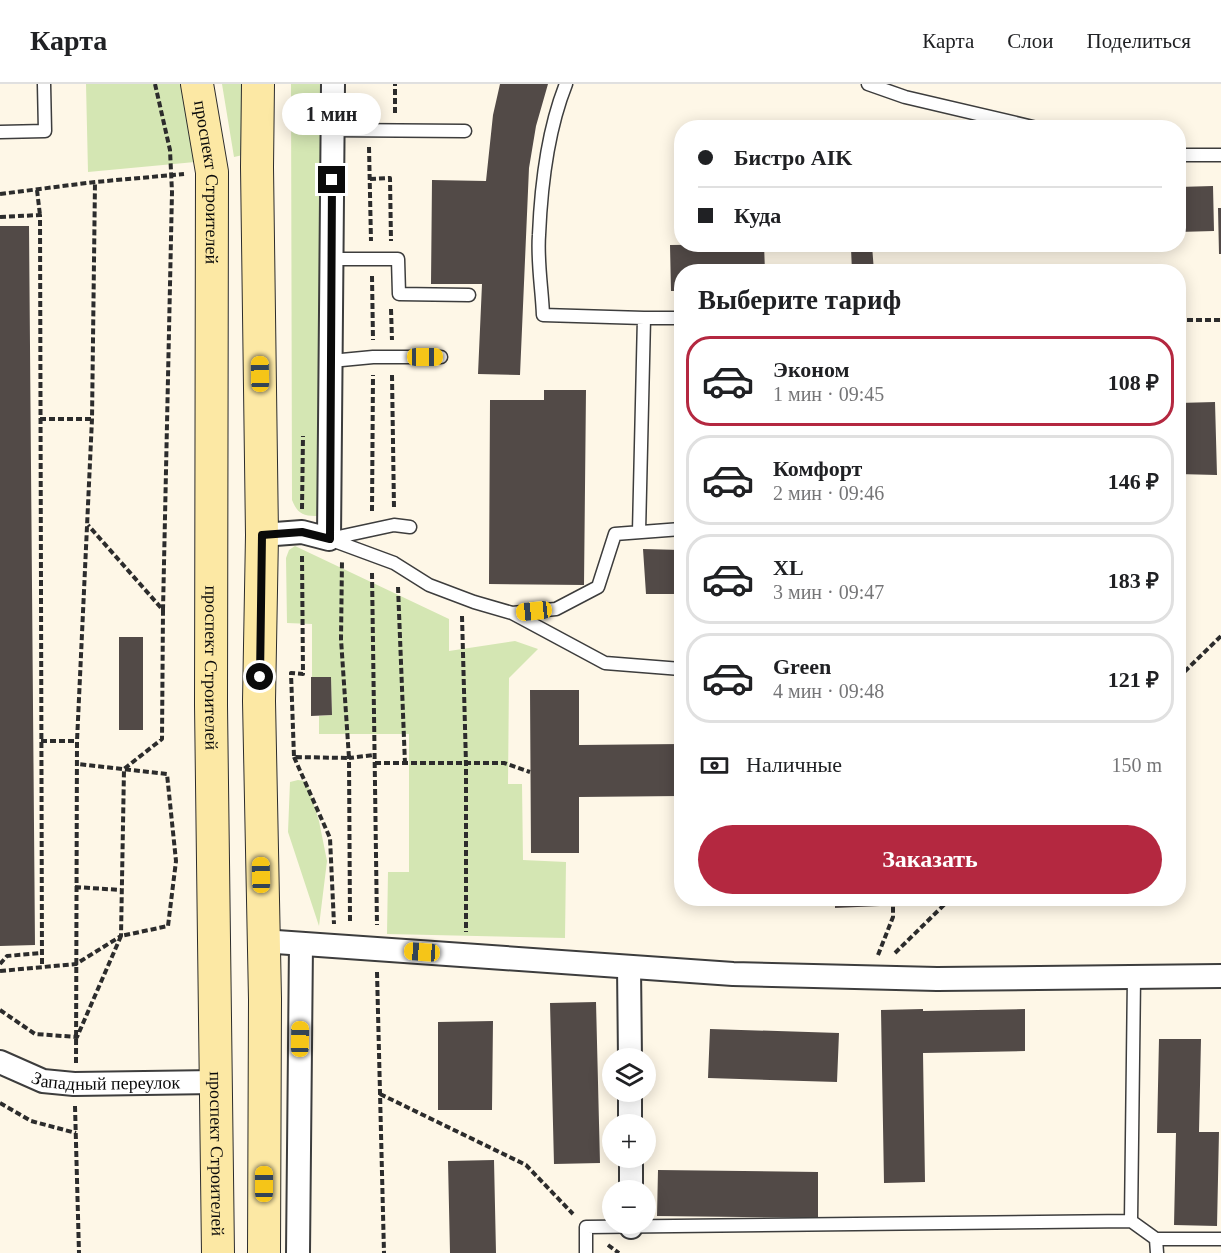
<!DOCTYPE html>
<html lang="ru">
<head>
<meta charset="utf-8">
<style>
	:root { --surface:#fff; --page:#f2f2f2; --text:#202124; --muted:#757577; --line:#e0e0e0; --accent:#b42840 }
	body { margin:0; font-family:Georgia,serif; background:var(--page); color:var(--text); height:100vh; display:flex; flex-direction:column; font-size:22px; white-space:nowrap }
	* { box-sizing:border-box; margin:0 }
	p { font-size:20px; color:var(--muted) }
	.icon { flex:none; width:33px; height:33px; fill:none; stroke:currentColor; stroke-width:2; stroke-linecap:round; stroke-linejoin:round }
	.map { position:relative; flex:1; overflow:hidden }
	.side { position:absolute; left:674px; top:180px; width:512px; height:642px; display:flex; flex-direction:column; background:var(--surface); border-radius:24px; box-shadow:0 3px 15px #0003 }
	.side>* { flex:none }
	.hud { position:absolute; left:674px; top:36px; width:512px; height:132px; border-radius:24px; box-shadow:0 3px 15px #0003; display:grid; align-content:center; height:132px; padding:0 24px; background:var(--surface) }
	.buttons { position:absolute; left:602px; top:964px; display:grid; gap:12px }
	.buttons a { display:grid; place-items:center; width:54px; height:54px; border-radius:50%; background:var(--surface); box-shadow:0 3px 15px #0003; font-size:30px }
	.end { position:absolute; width:27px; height:27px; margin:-14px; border:8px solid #0a0a0a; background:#fff; box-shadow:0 0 0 3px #fff }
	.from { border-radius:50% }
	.bubble { position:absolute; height:42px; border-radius:21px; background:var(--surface); box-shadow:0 3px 15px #0003; font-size:20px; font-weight:600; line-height:42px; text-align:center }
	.car { position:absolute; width:18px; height:36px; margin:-18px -9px; border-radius:8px; box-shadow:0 0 4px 2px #0007; background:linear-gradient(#f5c518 24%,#345 0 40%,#f5c518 0 76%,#345 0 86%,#f5c518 0) }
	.hud b { display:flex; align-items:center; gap:21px; height:57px; font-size:22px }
	.hud b+b { border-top:2px solid var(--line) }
	.hud i { width:15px; height:15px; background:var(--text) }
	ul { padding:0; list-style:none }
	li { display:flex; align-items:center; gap:18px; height:90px; margin:0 12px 9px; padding:0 12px; border:3px solid var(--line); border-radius:24px }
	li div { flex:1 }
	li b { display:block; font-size:22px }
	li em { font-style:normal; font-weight:600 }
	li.current { border-color:var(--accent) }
	li>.icon { width:54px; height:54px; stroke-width:1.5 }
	h2 { padding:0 24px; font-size:27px; line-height:72px }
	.pay { display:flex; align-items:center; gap:15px; height:66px; padding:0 24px; font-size:22px }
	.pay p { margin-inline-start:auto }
	.cta { display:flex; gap:12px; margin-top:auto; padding:12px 24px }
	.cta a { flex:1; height:69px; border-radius:36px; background:var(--accent); color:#fff; font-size:24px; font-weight:600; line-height:69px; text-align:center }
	header { display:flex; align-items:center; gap:36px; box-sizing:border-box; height:84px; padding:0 30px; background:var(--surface); border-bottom:2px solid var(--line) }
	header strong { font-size:28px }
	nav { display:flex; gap:33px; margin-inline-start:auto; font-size:21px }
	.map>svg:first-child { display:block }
	.green { fill:#d4e6b3 }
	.building { fill:#524a47 }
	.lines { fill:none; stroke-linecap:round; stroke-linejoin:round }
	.lane-casing { stroke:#3d3d3d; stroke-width:15 }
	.street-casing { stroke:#3d3d3d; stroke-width:26 }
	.secondary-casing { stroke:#2c2c2c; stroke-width:34 }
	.path { stroke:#2c2c2c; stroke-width:4; stroke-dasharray:6 3; stroke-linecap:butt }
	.lane { stroke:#fff; stroke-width:12 }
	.street { stroke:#fff; stroke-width:22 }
	.secondary { stroke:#fce8a4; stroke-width:32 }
	.route { stroke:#0a0a0a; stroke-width:8 }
	.labels { text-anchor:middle; stroke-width:6; stroke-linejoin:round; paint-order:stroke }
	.street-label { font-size:18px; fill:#0a0a0a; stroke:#fff }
</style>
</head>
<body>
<header>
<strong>Карта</strong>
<nav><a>Карта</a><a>Слои</a><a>Поделиться</a></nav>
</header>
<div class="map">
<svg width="1221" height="1169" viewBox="0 0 1221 1169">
	<rect width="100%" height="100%" fill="#fef7e7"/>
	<!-- green -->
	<path class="green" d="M86,0H184L195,78L88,88Z
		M222,0H247V70L234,73Z
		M291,0H325L319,432C304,432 298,431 292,416Z
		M295,462L449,535V567L515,557L538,565L509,594L508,700H522L523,776L566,778L565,854L387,850L388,788H409V650H319V632L332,631L331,593H312V540L287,539L286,474L289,466Z
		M298,696L304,697L308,702L319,737L327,777L319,842L288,748L290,698Z"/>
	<!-- building -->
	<path class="building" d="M500,0H548L536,42L529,84L520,291L478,290L482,200H431L432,96L486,97L493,31Z
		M909,40V44H848V42Z
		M1213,102L1214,147L1178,148V103Z
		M1218,124H1221V170H1219Z
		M0,142H29L35,861L0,862Z
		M764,160L765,188H681V207H671L670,161Z
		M872,161L874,188H852L851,164Z
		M544,306H586L584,501L489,500L490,316H544Z
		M1215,318L1217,391L1178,390V319Z
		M643,465L681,466V510H646Z
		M119,553H143V646H119Z
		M311,593H331L332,631L311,632Z
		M530,606H579V661L681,660V712L579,713V769H531Z
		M835,814H880V822L835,824Z
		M596,918L600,1079L554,1080L550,919Z
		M923,925V927L1025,925V967L923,969L925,1098L884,1099L881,926Z
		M493,937L492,1026H438V938Z
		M710,945L839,949L837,998L708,994Z
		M1159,955H1201L1199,1048H1219L1217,1142L1174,1141L1176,1049H1157Z
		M494,1076L496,1169H450L448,1077Z
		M658,1086L818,1088V1134L657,1132Z"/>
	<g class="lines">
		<!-- lane casing -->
		<g class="lane-casing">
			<path id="lane" d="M566,0C548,45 541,103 539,151C537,177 542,205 543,231L644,234H681
				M868,0L905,13L1037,44
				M333,46L465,47
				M0,48L45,47L44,0
				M1178,71H1221
				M332,175H398L399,210L469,211
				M331,277L373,273H441
				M639,448L644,234
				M329,455L394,479L429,501L474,518L512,529L556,525L598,503L615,450L681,445
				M329,455L394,441L410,443
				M512,529L605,579L681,585
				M1134,893L1131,1137L1156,1155L1157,1169
				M1156,1155H1221
				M586,1169V1143L1131,1137"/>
		</g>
		<!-- street casing -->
		<g class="street-casing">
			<g id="street">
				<path d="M262,451L302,448L329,455L333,0"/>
				<path d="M262,857L733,890L937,895L1221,892"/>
				<path d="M629,883L630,975"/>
				<path id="s1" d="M0,978L43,997L74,1000L215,998"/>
				<path d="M630,1008V1041"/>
				<path d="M631,1074V1107"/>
				<path d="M631,1140V1143"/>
				<path d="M298,1169L301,860"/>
			</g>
		</g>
		<!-- secondary casing -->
		<g class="secondary-casing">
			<g id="secondary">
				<path id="s2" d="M197,0L212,88L211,621L218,1169"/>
				<path d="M258,0L257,83L262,451L259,617L265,915L264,1169"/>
			</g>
		</g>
		<!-- path -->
		<path class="path" d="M155,0L170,66L172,108L163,526
			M395,29V0
			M369,63L371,157
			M370,95L390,94L391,157
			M37,106L40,131
			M0,110L95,98L184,90
			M0,133L40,131L42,882
			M372,192L373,256
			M391,225L392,256
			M1178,236H1221
			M392,291L394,424
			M40,335H92
			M302,425L303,352
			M372,427L373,291
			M302,472L303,590L291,589L294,673L349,674L341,555L342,477
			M372,489L377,841
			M398,503L405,680
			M462,532L466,680V848
			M1178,594L1221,552
			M41,657H76
			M294,673L330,754L334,840
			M375,679H504L530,688
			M75,803L121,806
			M350,837L349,674L374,671
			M895,869L951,814
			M878,871L893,833V814
			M0,880L7,872L42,869
			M0,887L76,880L121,852L124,685L162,655L163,526L88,441
			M377,888L384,1169
			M0,926L35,950L77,953L121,852L168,842L176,777L167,690L77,680
			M76,979L77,657L92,335L95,98
			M380,1010L526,1081L573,1130
			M0,1019L31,1037L76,1049
			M75,1022L79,1169
			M608,1161L619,1169"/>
		<!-- lane -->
		<use href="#lane" class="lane"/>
		<!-- street -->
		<use href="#street" class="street"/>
		<!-- secondary -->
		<use href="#secondary" class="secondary"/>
	</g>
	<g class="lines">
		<!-- route -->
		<path class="route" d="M260,593L262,451L302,448L330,455L332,96"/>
	</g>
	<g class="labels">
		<!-- street labels -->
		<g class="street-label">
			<text dy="6" stroke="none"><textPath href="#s2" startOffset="99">проспект Строителей</textPath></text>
			<text dy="6" stroke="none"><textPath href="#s2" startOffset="585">проспект Строителей</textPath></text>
			<text dy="6" stroke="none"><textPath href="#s1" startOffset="110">Западный переулок</textPath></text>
			<text dy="6" stroke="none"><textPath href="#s2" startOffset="1071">проспект Строителей</textPath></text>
		</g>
	</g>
</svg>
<div class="buttons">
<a><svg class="icon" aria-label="layers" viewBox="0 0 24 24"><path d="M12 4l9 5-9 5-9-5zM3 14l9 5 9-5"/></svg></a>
<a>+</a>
<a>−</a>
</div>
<i class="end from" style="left:260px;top:593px"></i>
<i class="end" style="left:332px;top:96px"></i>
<div class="bubble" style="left:282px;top:9px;width:99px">1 мин</div>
<i class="car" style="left:425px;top:273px;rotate:90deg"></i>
<i class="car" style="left:260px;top:290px;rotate:359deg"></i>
<i class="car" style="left:534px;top:527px;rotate:264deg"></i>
<i class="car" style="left:261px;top:791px;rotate:359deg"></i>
<i class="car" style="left:422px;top:868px;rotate:274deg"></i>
<i class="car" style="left:300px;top:955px;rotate:1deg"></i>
<i class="car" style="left:264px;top:1100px;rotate:0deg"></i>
<div class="hud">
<b><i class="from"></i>Бистро AIK</b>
<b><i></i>Куда</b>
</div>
<section class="side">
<h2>Выберите тариф</h2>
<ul>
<li class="current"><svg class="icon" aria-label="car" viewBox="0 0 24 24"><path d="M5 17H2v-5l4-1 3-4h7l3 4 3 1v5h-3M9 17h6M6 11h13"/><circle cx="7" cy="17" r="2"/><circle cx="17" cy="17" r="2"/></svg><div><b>Эконом</b><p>1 мин · 09:45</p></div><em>108 ₽</em></li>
<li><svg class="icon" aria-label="car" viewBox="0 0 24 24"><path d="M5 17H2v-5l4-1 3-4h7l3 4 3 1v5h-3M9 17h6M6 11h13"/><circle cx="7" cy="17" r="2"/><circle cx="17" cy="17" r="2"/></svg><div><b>Комфорт</b><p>2 мин · 09:46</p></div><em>146 ₽</em></li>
<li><svg class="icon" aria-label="car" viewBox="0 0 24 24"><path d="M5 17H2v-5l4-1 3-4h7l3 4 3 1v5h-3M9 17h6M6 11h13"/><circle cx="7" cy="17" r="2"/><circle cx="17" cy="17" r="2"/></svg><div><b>XL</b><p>3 мин · 09:47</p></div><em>183 ₽</em></li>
<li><svg class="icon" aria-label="car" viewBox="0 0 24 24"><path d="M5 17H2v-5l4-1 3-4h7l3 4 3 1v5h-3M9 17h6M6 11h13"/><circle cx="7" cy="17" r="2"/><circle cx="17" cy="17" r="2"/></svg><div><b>Green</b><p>4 мин · 09:48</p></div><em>121 ₽</em></li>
</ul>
<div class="pay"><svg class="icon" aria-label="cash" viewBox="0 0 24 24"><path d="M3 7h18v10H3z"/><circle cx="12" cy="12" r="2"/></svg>Наличные<p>150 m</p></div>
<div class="cta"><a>Заказать</a></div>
</section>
</div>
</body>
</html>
